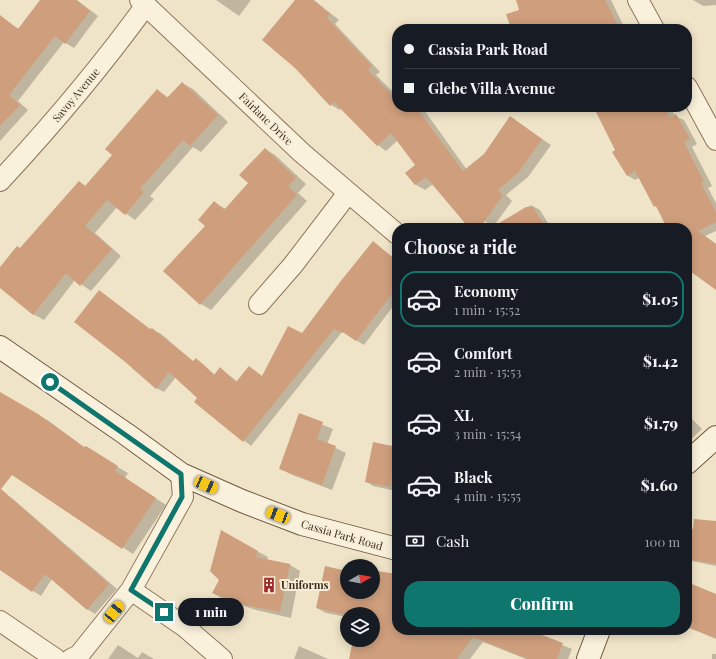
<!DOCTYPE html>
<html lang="en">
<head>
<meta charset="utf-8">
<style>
	:root { --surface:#171b24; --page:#20242c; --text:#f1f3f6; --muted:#9ea1a6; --line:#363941; --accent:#0f766e }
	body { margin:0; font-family:"Playfair Display",serif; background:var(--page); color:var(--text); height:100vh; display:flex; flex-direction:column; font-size:15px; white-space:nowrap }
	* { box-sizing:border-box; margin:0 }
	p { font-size:13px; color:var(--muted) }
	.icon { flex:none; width:22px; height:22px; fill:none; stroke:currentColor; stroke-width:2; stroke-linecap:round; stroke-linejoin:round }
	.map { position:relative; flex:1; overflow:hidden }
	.sheet { position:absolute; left:392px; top:223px; width:300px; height:412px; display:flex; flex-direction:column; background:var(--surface); border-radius:16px; box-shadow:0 2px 10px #0003 }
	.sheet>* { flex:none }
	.guide { position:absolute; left:392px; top:24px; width:300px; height:88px; border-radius:16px; box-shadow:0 2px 10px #0003; display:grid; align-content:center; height:88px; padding:0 12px; background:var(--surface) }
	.needle { width:26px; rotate:80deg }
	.controls { position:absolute; left:340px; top:559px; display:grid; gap:8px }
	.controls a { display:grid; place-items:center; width:40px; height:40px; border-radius:50%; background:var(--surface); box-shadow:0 2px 10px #0003; font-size:20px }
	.end { position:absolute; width:18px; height:18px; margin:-9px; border:5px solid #0f766e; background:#fff; box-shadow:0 0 0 2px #fff }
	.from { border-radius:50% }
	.bubble { position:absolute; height:28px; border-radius:14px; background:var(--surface); box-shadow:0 2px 10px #0003; font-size:13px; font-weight:800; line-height:28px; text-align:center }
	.car { position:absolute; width:12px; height:24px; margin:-12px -6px; border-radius:5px; box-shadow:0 0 3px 1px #0007; background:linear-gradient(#f5c518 24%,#345 0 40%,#f5c518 0 76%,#345 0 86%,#f5c518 0) }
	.guide b { display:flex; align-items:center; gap:14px; height:38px; font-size:15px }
	.guide b+b { border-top:1px solid var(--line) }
	.guide i { width:10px; height:10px; background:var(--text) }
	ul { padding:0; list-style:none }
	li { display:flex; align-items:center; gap:12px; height:56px; margin:0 8px 6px; padding:0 4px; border:2px solid transparent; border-radius:16px }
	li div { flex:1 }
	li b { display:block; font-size:15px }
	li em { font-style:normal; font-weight:800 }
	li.selected { border-color:var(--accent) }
	li>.icon { width:36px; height:36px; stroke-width:1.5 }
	h2 { padding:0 12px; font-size:18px; line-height:48px }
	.pay { display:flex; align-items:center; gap:10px; height:44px; padding:0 12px; font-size:15px }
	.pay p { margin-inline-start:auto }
	.primary-button { display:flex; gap:8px; margin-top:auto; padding:8px 12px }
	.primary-button a { flex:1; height:46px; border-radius:16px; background:var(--accent); color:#fff; font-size:16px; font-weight:800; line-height:46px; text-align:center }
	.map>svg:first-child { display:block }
	.shadow { fill:#0003 }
	.building { fill:#cf9f7d }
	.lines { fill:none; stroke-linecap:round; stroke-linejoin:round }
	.minor-casing { stroke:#8d765c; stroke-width:22 }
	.secondary-casing { stroke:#6f573f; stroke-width:24 }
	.minor { stroke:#faf1dc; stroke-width:20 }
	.secondary { stroke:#faf1dc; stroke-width:22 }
	.route { stroke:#0f766e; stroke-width:5 }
	.labels { text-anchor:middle; stroke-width:4; stroke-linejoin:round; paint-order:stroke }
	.street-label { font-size:11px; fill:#3d2e20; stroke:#f7eed8 }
	.poi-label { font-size:11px; font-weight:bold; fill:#3d2e20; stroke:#f7eed8; text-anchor:start }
</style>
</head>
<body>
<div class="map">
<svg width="716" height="659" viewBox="0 0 716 659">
	<rect width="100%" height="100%" fill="#f0e4c8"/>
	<!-- shadow -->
	<path class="shadow" d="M41,0H77L98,16L74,48L64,42L18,101L28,110L0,141V17L19,29Z
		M216,0H251L239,16Z
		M296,0H314L339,20L335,24L380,72L376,75L397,96V107H422L467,170L485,154L511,118L551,145L528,177L506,195L512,201L493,227L433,184L425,190L416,185L407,173L417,165L398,140L386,151L378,145L342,108L340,110L331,105Z
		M517,0H611L625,29H513L520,10Z
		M693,0H716V5L703,6Z
		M182,83L193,89L228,122L201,152L193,147L150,196L154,199L135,220L117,207L95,233L121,256L91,291L75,280L44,320L33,314L0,287V268L20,249L80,183L86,186L113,155L157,90L169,98Z
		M608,107H670L675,116L684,120L697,144L692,147L712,186L708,188L716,203V231L705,236L716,244V289L687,268V228H668L640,177L635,180L627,175L616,150Z
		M265,149L275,155L306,184L298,193L307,201L211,310L201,304L165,271L206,226L215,203L226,209L249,183Z
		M531,205L540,210L551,228H493Z
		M373,243L397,260V301L364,345L342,332L251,446L195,401L199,398L176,377L164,392L156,388L99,291L151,330L160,333L194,362L196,359L203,364L215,375L221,369L238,382L249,368L263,377L302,335Z
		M0,394L49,421L85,448L128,473L125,478L166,505L133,554L0,466Z
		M687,414L702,429L687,443Z
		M299,415L333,429L327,444L346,453L332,490L290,474L280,468Z
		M374,444L397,448L396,491L373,486L367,482Z
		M5,494L13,499L117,589L95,614L87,609L52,579L41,596L0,570V502Z
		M716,522V566L687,560V529L694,530Z
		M222,532L268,557L267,560L290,565L300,571L291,618L256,610L223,599L213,593L221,580Z
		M347,572V592H373V577L397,575V630H527L572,649L568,659H526L483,642L470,659H350L354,640H373V614H347V617L326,613L317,608Z
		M687,583L716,595V639L687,627Z
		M118,645L138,658L142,652L154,659H108Z
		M299,646L328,659H294Z
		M712,654H716V659H712Z"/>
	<!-- building -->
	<path class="building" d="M40,0H76L90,11L65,44L55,36L9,95L20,105L0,126V15L18,29Z
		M295,0H313L330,14L327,18L372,66L368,70L397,100V107H416L463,171L484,154L510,116L542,139L519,172L498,190L503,195L480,228H469L426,177L415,185L405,173L415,165L391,133L377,146L334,102L330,106L295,68L262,40Z
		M516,0H605L620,29H511L506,14L519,10Z
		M182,82L218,115L190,146L183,140L140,189L144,192L125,215L107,200L85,226L112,249L80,286L66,273L33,315L0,288V267L17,246L20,248L79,181L85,186L112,155L105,149L157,89L167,98Z
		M606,107H665L670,118L676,114L690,139L684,142L704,182L701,183L716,212V222L698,231L716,244V290L687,269V228H667L656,206L654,207L635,171L627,176L612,152L615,150L596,112Z
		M265,148L296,178L288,186L297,195L200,305L163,271L205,226L198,220L214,201L224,210L248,183L239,175Z
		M526,207H533L546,228H491Z
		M373,241L397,261V287L356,341L343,332L342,333L334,329L243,442L194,402L197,398L169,372L156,389L124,361L74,322L99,290L150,329L152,328L193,361L196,358L214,375L220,367L236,382L249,366L262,376L288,326L302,333L340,282Z
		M0,392L38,414L84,447L86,446L118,466L115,471L156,498L122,549L12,475L1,489L109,584L87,610L45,574L32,592L0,570Z
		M299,413L323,422L317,439L336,446L322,485L279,469Z
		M373,442L397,447L390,487L365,482Z
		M694,519L716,521V564L687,559V528L693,529Z
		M221,530L258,551L256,557L290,564L280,612L245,605L212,593L219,580L210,571Z
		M325,566L347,571V592H373V576L376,577L377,571L397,574V630H529L563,643L557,659H528L473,637L457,659H349L353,640H373V614L347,615L316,608Z
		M687,582L716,594V638L687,627Z"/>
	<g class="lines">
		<!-- minor casing -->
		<g class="minor-casing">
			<path id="minor" d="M140,0L302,153L397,234
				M638,0L654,29
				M687,87L716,140
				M0,181C52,125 101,67 146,5
				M259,304L293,265L348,193
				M131,590L185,627L222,659
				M0,621L56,659
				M71,659L79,655L131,590L183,497L181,474"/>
		</g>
		<!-- secondary casing -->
		<g class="secondary-casing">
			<path id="secondary" d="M0,347L126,434L181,474L242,501L302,524L397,549
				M687,463L716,437
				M588,659L599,630"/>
		</g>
		<!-- minor -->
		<use href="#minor" class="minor"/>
		<!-- secondary -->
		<use href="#secondary" class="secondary"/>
	</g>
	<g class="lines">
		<!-- route -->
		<path class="route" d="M50,382L181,474L182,497L131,590L164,612"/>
	</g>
	<!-- icons -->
	<defs>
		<g id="building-bare" transform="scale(1.2)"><path d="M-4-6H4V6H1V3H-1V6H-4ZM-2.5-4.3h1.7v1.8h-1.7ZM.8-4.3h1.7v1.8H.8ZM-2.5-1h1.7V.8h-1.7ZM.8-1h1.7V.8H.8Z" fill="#9e2a2b" stroke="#f7eed8" stroke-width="2.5" paint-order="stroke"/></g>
	</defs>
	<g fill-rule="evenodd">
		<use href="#building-bare" x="269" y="585"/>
	</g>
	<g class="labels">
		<!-- street labels -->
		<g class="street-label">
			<text transform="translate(76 95) rotate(-50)" y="4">Savoy Avenue</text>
			<text transform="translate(266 119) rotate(44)" y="4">Fairlane Drive</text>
			<text transform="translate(342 535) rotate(16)" y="4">Cassia Park Road</text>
		</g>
		<!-- poi labels -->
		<g class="poi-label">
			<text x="281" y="589">Uniforms</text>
		</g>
	</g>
</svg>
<div class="controls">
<a><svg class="needle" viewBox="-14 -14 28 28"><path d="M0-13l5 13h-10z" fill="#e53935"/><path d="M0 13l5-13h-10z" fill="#9ea1a6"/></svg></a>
<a><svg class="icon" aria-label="layers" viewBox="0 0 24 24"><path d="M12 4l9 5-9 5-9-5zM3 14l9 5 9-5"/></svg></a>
</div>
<i class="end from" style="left:50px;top:382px"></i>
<i class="end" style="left:164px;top:612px"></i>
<div class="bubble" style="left:178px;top:598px;width:66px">1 min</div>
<i class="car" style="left:206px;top:485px;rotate:114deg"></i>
<i class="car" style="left:278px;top:515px;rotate:291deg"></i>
<i class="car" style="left:114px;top:612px;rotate:39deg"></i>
<div class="guide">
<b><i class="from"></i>Cassia Park Road</b>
<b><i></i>Glebe Villa Avenue</b>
</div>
<section class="sheet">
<h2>Choose a ride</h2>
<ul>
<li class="selected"><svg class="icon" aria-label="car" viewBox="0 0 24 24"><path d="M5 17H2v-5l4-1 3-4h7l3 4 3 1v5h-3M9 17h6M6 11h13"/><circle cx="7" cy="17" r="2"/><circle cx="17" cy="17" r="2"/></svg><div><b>Economy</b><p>1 min · 15:52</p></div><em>$1.05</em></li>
<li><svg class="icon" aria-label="car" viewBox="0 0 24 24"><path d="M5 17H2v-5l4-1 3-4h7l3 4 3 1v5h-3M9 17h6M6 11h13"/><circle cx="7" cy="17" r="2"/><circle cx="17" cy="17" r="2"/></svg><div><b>Comfort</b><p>2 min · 15:53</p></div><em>$1.42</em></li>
<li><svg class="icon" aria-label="car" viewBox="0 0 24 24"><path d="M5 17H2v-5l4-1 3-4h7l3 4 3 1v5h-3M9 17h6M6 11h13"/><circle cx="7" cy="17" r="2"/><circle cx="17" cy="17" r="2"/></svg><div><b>XL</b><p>3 min · 15:54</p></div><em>$1.79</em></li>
<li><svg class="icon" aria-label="car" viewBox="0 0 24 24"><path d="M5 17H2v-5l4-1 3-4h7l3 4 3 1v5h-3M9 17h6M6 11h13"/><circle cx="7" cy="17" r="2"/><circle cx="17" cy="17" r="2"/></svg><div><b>Black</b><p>4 min · 15:55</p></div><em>$1.60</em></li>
</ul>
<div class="pay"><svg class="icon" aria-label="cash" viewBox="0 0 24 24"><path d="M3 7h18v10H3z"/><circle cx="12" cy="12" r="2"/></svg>Cash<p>100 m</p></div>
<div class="primary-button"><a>Confirm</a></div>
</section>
</div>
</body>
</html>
